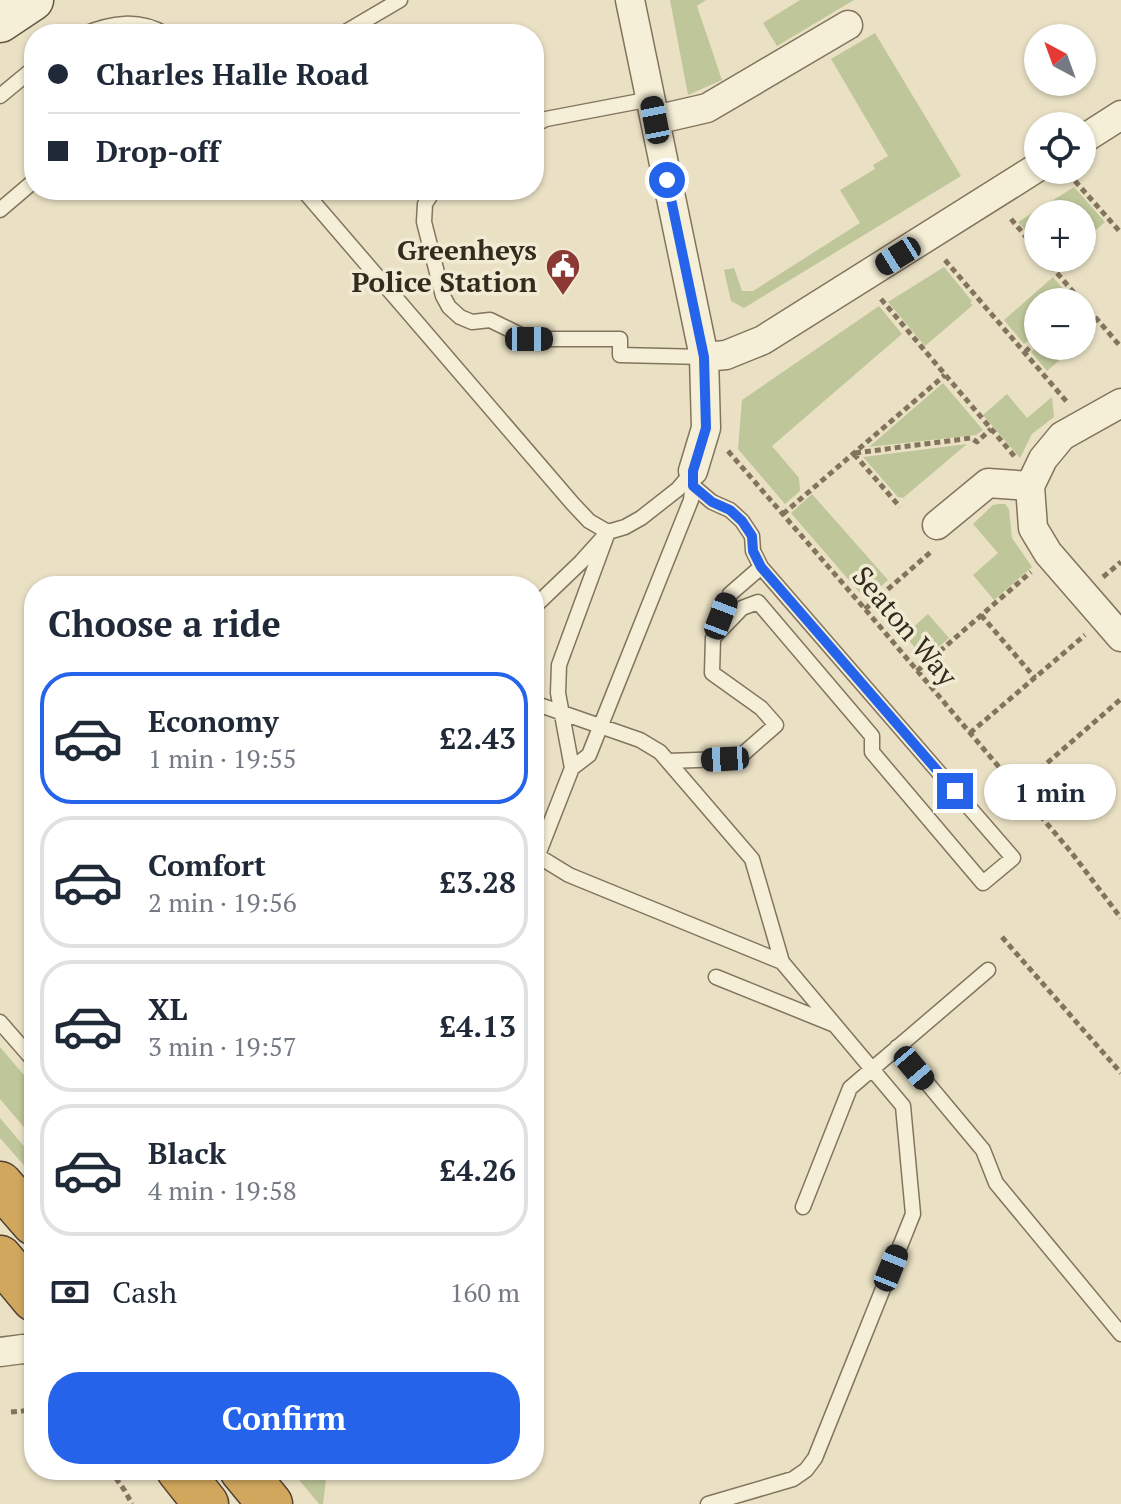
<!DOCTYPE html>
<html lang="en">
<head>
<meta charset="utf-8">
<style>
	:root { --surface:#fff; --page:#f6f6f7; --text:#1f2937; --muted:#747a83; --line:#e0e1e3; --accent:#2563eb }
	body { margin:0; font-family:"PT Serif",serif; background:var(--page); color:var(--text); height:100vh; display:flex; flex-direction:column; font-size:30px; white-space:nowrap }
	* { box-sizing:border-box; margin:0 }
	p { font-size:26px; color:var(--muted) }
	.icon { flex:none; width:44px; height:44px; fill:none; stroke:currentColor; stroke-width:2; stroke-linecap:round; stroke-linejoin:round }
	.map { position:relative; flex:1; overflow:hidden }
	.details { position:absolute; left:24px; top:576px; width:520px; height:904px; display:flex; flex-direction:column; background:var(--surface); border-radius:32px; box-shadow:0 2px 6px #0004 }
	.details>* { flex:none }
	.top-card { position:absolute; left:24px; top:24px; width:520px; height:176px; border-radius:32px; box-shadow:0 2px 6px #0004; display:grid; align-content:center; height:176px; padding:0 24px; background:var(--surface) }
	.needle { width:52px; rotate:319deg }
	.fabs { position:absolute; left:1024px; top:24px; display:grid; gap:16px }
	.fabs a { display:grid; place-items:center; width:72px; height:72px; border-radius:50%; background:var(--surface); box-shadow:0 2px 6px #0004; font-size:40px }
	.end { position:absolute; width:36px; height:36px; margin:-18px; border:10px solid #2563eb; background:#fff; box-shadow:0 0 0 4px #fff }
	.from { border-radius:50% }
	.bubble { position:absolute; height:56px; border-radius:28px; background:var(--surface); box-shadow:0 2px 6px #0004; font-size:26px; font-weight:700; line-height:56px; text-align:center }
	.car { position:absolute; width:24px; height:48px; margin:-24px -12px; border-radius:10px; box-shadow:0 0 6px 2px #0007; background:linear-gradient(#222 24%,#8ab4d8 0 40%,#222 0 76%,#8ab4d8 0 86%,#222 0) }
	.top-card b { display:flex; align-items:center; gap:28px; height:76px; font-size:30px }
	.top-card b+b { border-top:2px solid var(--line) }
	.top-card i { width:20px; height:20px; background:var(--text) }
	ul { padding:0; list-style:none }
	li { display:flex; align-items:center; gap:24px; height:132px; margin:0 16px 12px; padding:0 8px; border:4px solid var(--line); border-radius:32px }
	li div { flex:1 }
	li b { display:block; font-size:30px }
	li em { font-style:normal; font-weight:700 }
	li.current { border-color:var(--accent) }
	li>.icon { width:72px; height:72px; stroke-width:1.5 }
	h2 { padding:0 24px; font-size:36px; line-height:96px }
	.pay { display:flex; align-items:center; gap:20px; height:88px; padding:0 24px; font-size:30px }
	.pay p { margin-inline-start:auto }
	.primary-button { display:flex; gap:16px; margin-top:auto; padding:16px 24px }
	.primary-button a { flex:1; height:92px; border-radius:32px; background:var(--accent); color:#fff; font-size:32px; font-weight:700; line-height:92px; text-align:center }
	.map>svg:first-child { display:block }
	.green { fill:#bec69a }
	.lines { fill:none; stroke-linecap:round; stroke-linejoin:round }
	.lane-casing { stroke:#83745d; stroke-width:17 }
	.street-casing { stroke:#83745d; stroke-width:31 }
	.secondary-casing { stroke:#645540; stroke-width:43 }
	.highway-casing { stroke:#514231; stroke-width:47 }
	.path { stroke:#83745d; stroke-width:5; stroke-dasharray:6 4; stroke-linecap:butt }
	.lane { stroke:#f5efd7; stroke-width:14 }
	.street { stroke:#f5efd7; stroke-width:28 }
	.secondary { stroke:#f5efd7; stroke-width:40 }
	.highway { stroke:#d1a75e; stroke-width:44 }
	.route { stroke:#2563eb; stroke-width:10 }
	.labels { text-anchor:middle; stroke-width:7; stroke-linejoin:round; paint-order:stroke }
	.poi-label { font-size:28px; font-weight:bold; fill:#342b1f; stroke:#f2ebd4; text-anchor:end }
	.street-label { font-size:28px; fill:#342b1f; stroke:#f2ebd4 }
</style>
</head>
<body>
<div class="map">
<svg width="1121" height="1504" viewBox="0 0 1121 1504">
	<rect width="100%" height="100%" fill="#eae1c5"/>
	<!-- green -->
	<path class="green" d="M670,0H706L697,6L722,80L688,95Z
		M800,0H854L777,46L763,23Z
		M875,33L961,176L744,308L731,301L724,270L734,268L742,291H753L860,223L840,190L875,169L873,165L888,156L831,59Z
		M1074,187L1105,222L1082,242V214H1038V245L1018,222Z
		M944,267L972,301L970,303L973,305L925,346L888,302Z
		M1053,277L1074,302H1038V332L1024,344L1004,320Z
		M879,306L902,334L772,446L799,478L800,491L785,504L738,449L742,400Z
		M1038,346H1076L1047,371L1031,352Z
		M943,383L983,430L976,435L869,447Z
		M1007,394L1027,418L1052,397L1054,417L1032,434L1020,458L983,415Z
		M967,444L903,498L898,497L863,457Z
		M812,494L888,580L866,600L791,513Z
		M999,504H1005L1009,509L1012,538L1032,567L994,600L973,575L998,553L973,524L993,505Z
		M928,614L949,638L925,659L904,635Z
		M0,1047L34,1087V1139L0,1099Z
		M0,1118L34,1158V1164L28,1170L0,1138Z
		M291,1470H327L323,1504H319Z"/>
	<g class="lines">
		<!-- lane casing -->
		<g class="lane-casing">
			<path id="lane" d="M84,34C111,23 138,18 165,34
				M342,34L400,0
				M0,96L34,68
				M534,125L546,119L651,99
				M303,190L573,504L589,521L608,532
				M434,190L425,204L424,222L443,296L449,307L460,317L472,322L490,320L529,339H620V355L704,357
				M0,210L34,181
				M534,607L581,562L608,532L625,527L641,518L678,489L693,471
				M716,631L730,594L761,567
				M534,703L640,740L660,752L752,859L782,962
				M668,761L725,759L743,754L776,725L761,708L712,673L713,638L742,608L758,602L872,736V752L983,883L1013,858L761,567L753,551L752,536L742,521L730,510L712,502L693,486
				M572,768L558,693L559,665L608,532
				M534,852L538,856L569,875L782,962L903,1106L913,1214L815,1458L806,1470L793,1479L708,1504
				M534,865L572,768L589,755L691,500L693,481
				M716,977L835,1025
				M0,1022L34,1061
				M897,1047L983,1150L996,1183L1121,1334
				M803,1207L850,1088L988,970"/>
		</g>
		<!-- street casing -->
		<g class="street-casing">
			<path id="street" d="M630,0L704,357L706,428L693,471
				M655,120L707,108L848,25
				M1082,140L1121,115
				M704,357L726,355L763,340L1038,167
				M1121,403L1062,436L1043,459L1030,486L1033,528L1048,553L1121,637
				M937,525L988,483L1030,486
				M0,1352L23,1349L34,1351"/>
		</g>
		<!-- secondary casing -->
		<g class="secondary-casing">
			<path id="secondary" d="M0,22L33,0"/>
		</g>
		<!-- highway casing -->
		<g class="highway-casing">
			<path id="highway" d="M0,1184L34,1223
				M0,1258L34,1299
				M179,1470L206,1504
				M242,1470L270,1504"/>
		</g>
		<!-- path -->
		<path class="path" d="M1075,181L1121,233
			M1011,219L1038,251
			M1044,258L1082,302
			M945,260L1067,402
			M881,299L1015,457
			M1082,302L1121,347
			M1025,352L1038,340
			M728,451L865,609L1071,852L1121,918
			M855,453L971,438L977,442L991,429
			M854,454L900,507
			M783,514L945,375
			M1103,577L1121,562
			M865,609L932,551
			M981,615L1035,678
			M917,671L1031,572
			M970,733L1085,635
			M1017,789L1121,699
			M1002,937L1121,1073
			M11,1412L34,1410
			M110,1470L125,1491L132,1504"/>
		<!-- lane -->
		<use href="#lane" class="lane"/>
		<!-- street -->
		<use href="#street" class="street"/>
		<!-- secondary -->
		<use href="#secondary" class="secondary"/>
		<!-- highway -->
		<use href="#highway" class="highway"/>
	</g>
	<g class="lines">
		<!-- route -->
		<path class="route" d="M667,180L704,357L706,428L693,471V486L712,502L730,510L742,521L752,536L753,551L761,567L955,791"/>
	</g>
	<!-- icons -->
	<defs>
		<g id="civic-pin" transform="scale(1.8)"><path d="M0 17L-7.5 6A9.5 9.5 0 1 1 7.5 6Z" fill="#8c3933" stroke="#f2ebd4"/><path d="M-.6-6.5H3V-4.5H.6V-3L4-1V1h2V6H-6V1h2V-1L-.6-3ZM-1.2 2.5V6h2.4V2.5Z" fill="#fff"/></g>
	</defs>
	<g fill-rule="evenodd">
		<use href="#civic-pin" x="563" y="266"/>
	</g>
	<g class="labels">
		<!-- poi labels -->
		<g class="poi-label">
			<text x="537" y="260">Greenheys<tspan x="537" dy="32">Police Station</tspan></text>
		</g>
		<!-- street labels -->
		<g class="street-label">
			<text transform="translate(905 626) rotate(50)" y="10">Seaton Way</text>
		</g>
	</g>
</svg>
<div class="fabs">
<a><svg class="needle" viewBox="-14 -14 28 28"><path d="M0-13l5 13h-10z" fill="#e53935"/><path d="M0 13l5-13h-10z" fill="#747a83"/></svg></a>
<a><svg class="icon" aria-label="locate" viewBox="0 0 24 24"><circle cx="12" cy="12" r="6"/><path d="M12 2v4M12 18v4M2 12h4M18 12h4"/></svg></a>
<a>+</a>
<a>−</a>
</div>
<i class="end from" style="left:667px;top:180px"></i>
<i class="end" style="left:955px;top:791px"></i>
<div class="bubble" style="left:984px;top:764px;width:132px">1 min</div>
<i class="car" style="left:655px;top:120px;rotate:349deg"></i>
<i class="car" style="left:898px;top:256px;rotate:238deg"></i>
<i class="car" style="left:529px;top:339px;rotate:90deg"></i>
<i class="car" style="left:721px;top:616px;rotate:21deg"></i>
<i class="car" style="left:725px;top:759px;rotate:267deg"></i>
<i class="car" style="left:914px;top:1068px;rotate:140deg"></i>
<i class="car" style="left:891px;top:1268px;rotate:22deg"></i>
<div class="top-card">
<b><i class="from"></i>Charles Halle Road</b>
<b><i></i>Drop-off</b>
</div>
<section class="details">
<h2>Choose a ride</h2>
<ul>
<li class="current"><svg class="icon" aria-label="car" viewBox="0 0 24 24"><path d="M5 17H2v-5l4-1 3-4h7l3 4 3 1v5h-3M9 17h6M6 11h13"/><circle cx="7" cy="17" r="2"/><circle cx="17" cy="17" r="2"/></svg><div><b>Economy</b><p>1 min · 19:55</p></div><em>£2.43</em></li>
<li><svg class="icon" aria-label="car" viewBox="0 0 24 24"><path d="M5 17H2v-5l4-1 3-4h7l3 4 3 1v5h-3M9 17h6M6 11h13"/><circle cx="7" cy="17" r="2"/><circle cx="17" cy="17" r="2"/></svg><div><b>Comfort</b><p>2 min · 19:56</p></div><em>£3.28</em></li>
<li><svg class="icon" aria-label="car" viewBox="0 0 24 24"><path d="M5 17H2v-5l4-1 3-4h7l3 4 3 1v5h-3M9 17h6M6 11h13"/><circle cx="7" cy="17" r="2"/><circle cx="17" cy="17" r="2"/></svg><div><b>XL</b><p>3 min · 19:57</p></div><em>£4.13</em></li>
<li><svg class="icon" aria-label="car" viewBox="0 0 24 24"><path d="M5 17H2v-5l4-1 3-4h7l3 4 3 1v5h-3M9 17h6M6 11h13"/><circle cx="7" cy="17" r="2"/><circle cx="17" cy="17" r="2"/></svg><div><b>Black</b><p>4 min · 19:58</p></div><em>£4.26</em></li>
</ul>
<div class="pay"><svg class="icon" aria-label="cash" viewBox="0 0 24 24"><path d="M3 7h18v10H3z"/><circle cx="12" cy="12" r="2"/></svg>Cash<p>160 m</p></div>
<div class="primary-button"><a>Confirm</a></div>
</section>
</div>
</body>
</html>
